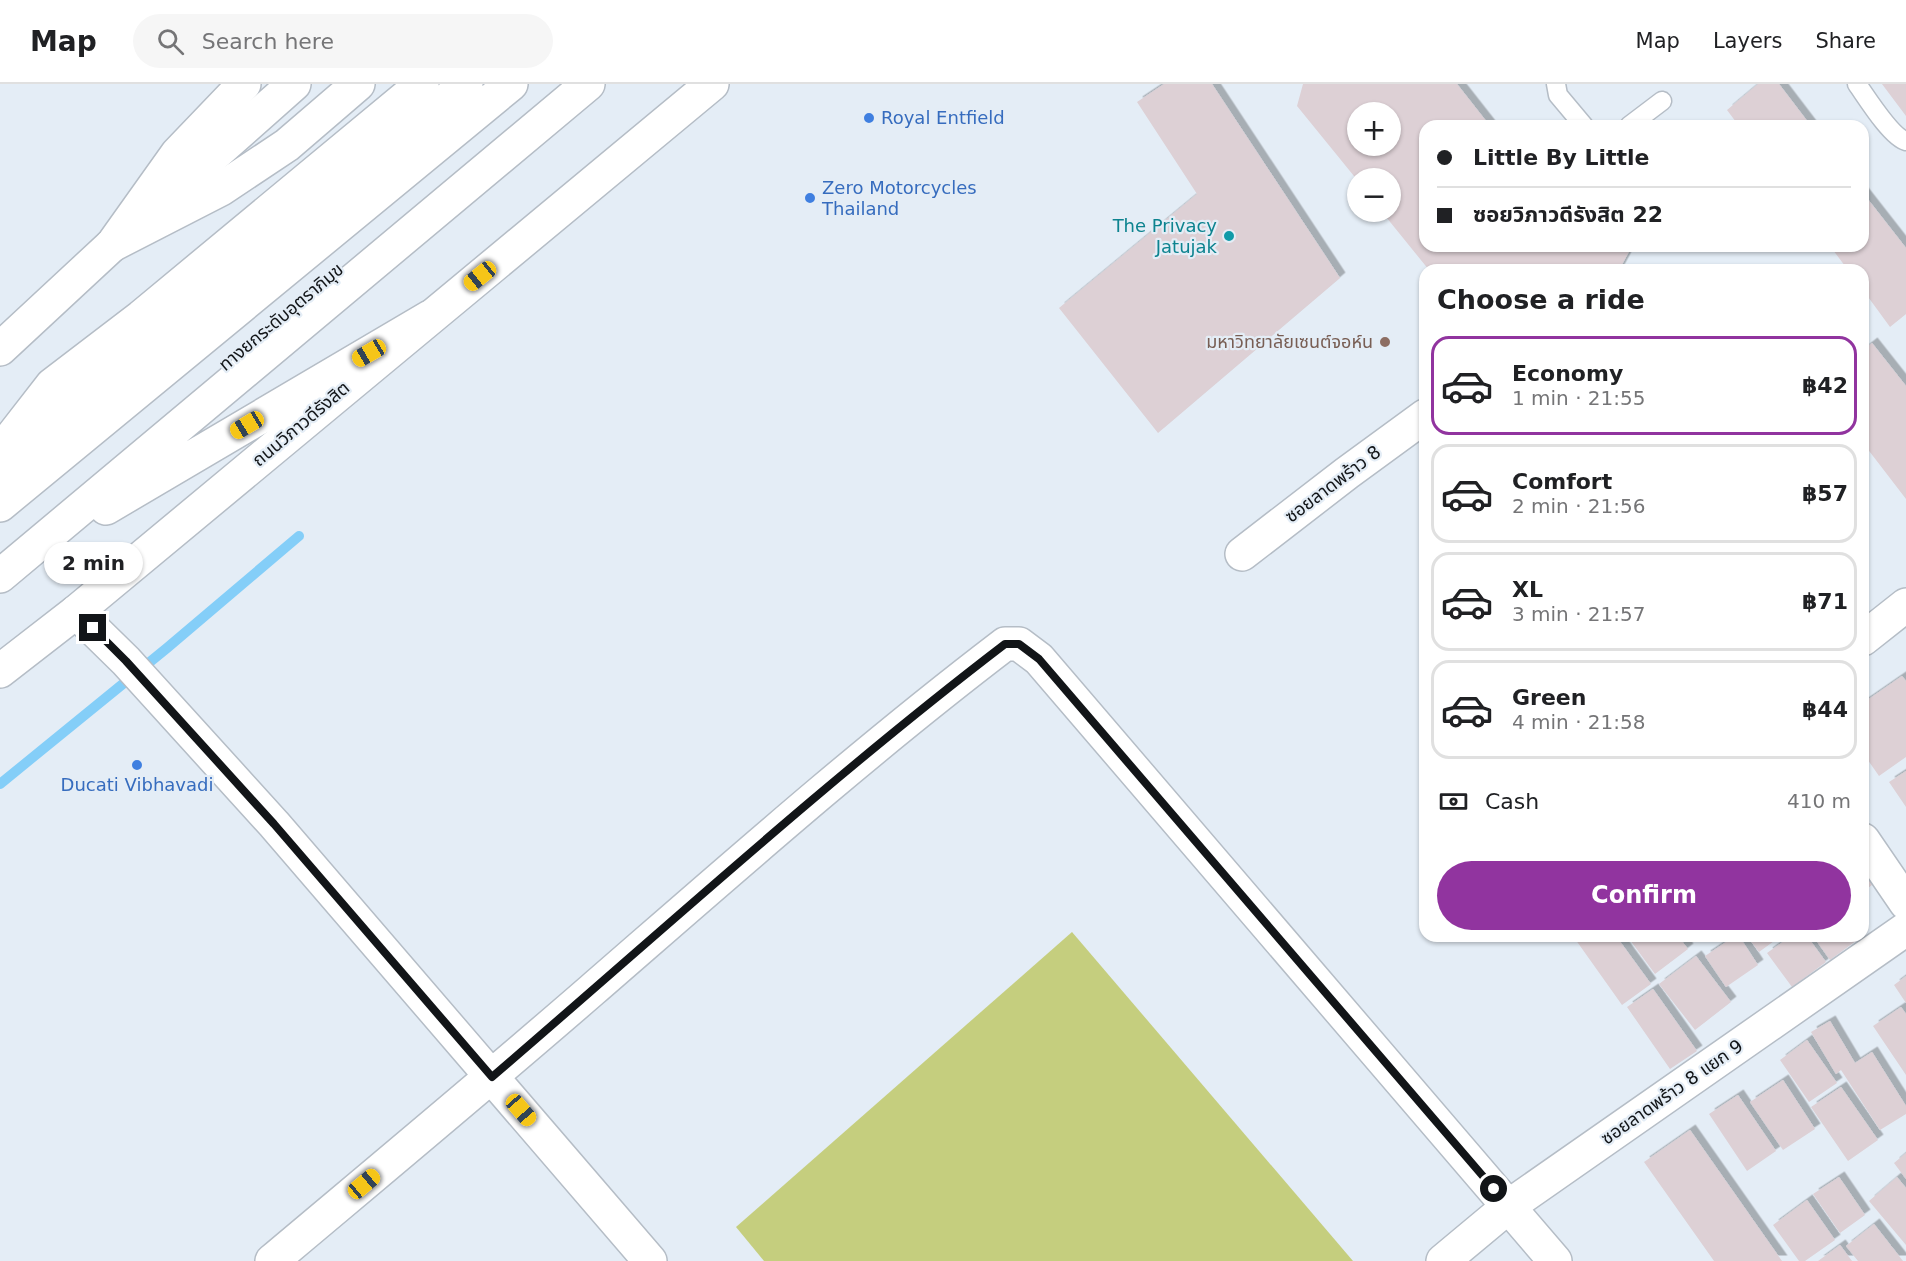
<!DOCTYPE html>
<html lang="en">
<head>
<meta charset="utf-8">
<style>
	:root { --surface:#fff; --page:#f6f6f6; --text:#202124; --muted:#757577; --line:#e0e0e0; --accent:#91349f }
	body { margin:0; font-family:"DejaVu Sans","Noto Sans Thai",sans-serif; background:var(--page); color:var(--text); height:100vh; display:flex; flex-direction:column; font-size:22px; white-space:nowrap }
	* { box-sizing:border-box; margin:0 }
	p { font-size:20px; color:var(--muted) }
	.icon { flex:none; width:33px; height:33px; fill:none; stroke:currentColor; stroke-width:2; stroke-linecap:round; stroke-linejoin:round }
	.map { position:relative; flex:1; overflow:hidden }
	.panel { position:absolute; left:1419px; top:180px; width:450px; height:678px; display:flex; flex-direction:column; background:var(--surface); border-radius:18px; box-shadow:0 2px 4px #0004 }
	.panel>* { flex:none }
	.hud { position:absolute; left:1419px; top:36px; width:450px; height:132px; border-radius:18px; box-shadow:0 2px 4px #0004; display:grid; align-content:center; height:132px; padding:0 18px; background:var(--surface) }
	.tools { position:absolute; left:1347px; top:18px; display:grid; gap:12px }
	.tools a { display:grid; place-items:center; width:54px; height:54px; border-radius:50%; background:var(--surface); box-shadow:0 2px 4px #0004; font-size:30px }
	.end { position:absolute; width:27px; height:27px; margin:-14px; border:8px solid #121518; background:#fff; box-shadow:0 0 0 3px #fff }
	.from { border-radius:50% }
	.bubble { position:absolute; height:42px; border-radius:21px; background:var(--surface); box-shadow:0 2px 4px #0004; font-size:20px; font-weight:600; line-height:42px; text-align:center }
	.car { position:absolute; width:18px; height:36px; margin:-18px -9px; border-radius:8px; box-shadow:0 0 4px 2px #0007; background:linear-gradient(#f5c518 24%,#345 0 40%,#f5c518 0 76%,#345 0 86%,#f5c518 0) }
	.hud b { display:flex; align-items:center; gap:21px; height:57px; font-size:22px }
	.hud b+b { border-top:2px solid var(--line) }
	.hud i { width:15px; height:15px; background:var(--text) }
	ul { padding:0; list-style:none }
	li { display:flex; align-items:center; gap:18px; height:99px; margin:0 12px 9px; padding:0 6px; border:3px solid var(--line); border-radius:18px }
	li div { flex:1 }
	li b { display:block; font-size:22px }
	li em { font-style:normal; font-weight:600 }
	li.active { border-color:var(--accent) }
	li>.icon { width:54px; height:54px; stroke-width:1.5 }
	h2 { padding:0 18px; font-size:27px; line-height:72px }
	.pay { display:flex; align-items:center; gap:15px; height:66px; padding:0 18px; font-size:22px }
	.pay p { margin-inline-start:auto }
	.primary-button { display:flex; gap:12px; margin-top:auto; padding:12px 18px }
	.primary-button a { flex:1; height:69px; border-radius:36px; background:var(--accent); color:#fff; font-size:24px; font-weight:600; line-height:69px; text-align:center }
	header { display:flex; align-items:center; gap:36px; box-sizing:border-box; height:84px; padding:0 30px; background:var(--surface); border-bottom:2px solid var(--line) }
	header strong { font-size:28px }
	nav { display:flex; gap:33px; margin-inline-start:auto; font-size:21px }
	.search { width:420px; height:54px; background:var(--page); display:flex; align-items:center; gap:15px; box-sizing:border-box; padding:0 21px; border-radius:33px; color:var(--muted); font-size:22px }
	.map>svg:first-child { display:block }
	.green { fill:#c5ce7e }
	.lines { fill:none; stroke-linecap:round; stroke-linejoin:round }
	.stream { stroke:#84cef8; stroke-width:10 }
	.building { fill:#ddd0d5; fill-rule:evenodd; filter:url(#shadow) }
	.lane-casing { stroke:#b5bdc6; stroke-width:21 }
	.street-casing { stroke:#b5bdc6; stroke-width:36 }
	.secondary-casing { stroke:#b5bdc6; stroke-width:36 }
	.primary-casing { stroke:#b5bdc6; stroke-width:36 }
	.highway-casing { stroke:#b5bdc6; stroke-width:36 }
	.lane { stroke:#fff; stroke-width:18 }
	.street { stroke:#fff; stroke-width:33 }
	.secondary { stroke:#fff; stroke-width:33 }
	.primary { stroke:#fff; stroke-width:33 }
	.highway { stroke:#fff; stroke-width:33 }
	.route { stroke:#121518; stroke-width:8 }
	.shop-dot { fill:#3f7fe0; stroke:#e4edf6; stroke-width:2 }
	.culture-dot { fill:#0f9aa8; stroke:#e4edf6; stroke-width:2 }
	.education-dot { fill:#8d6e63; stroke:#e4edf6; stroke-width:2 }
	.labels { text-anchor:middle; stroke-width:4.5; stroke-linejoin:round; paint-order:stroke }
	.shop-label { font-size:18px; fill:#366cbe; stroke:#e4edf6; text-anchor:start }
	.culture-label { font-size:18px; fill:#0d838f; stroke:#e4edf6; text-anchor:end }
	.street-label { font-size:18px; fill:#121518; stroke:#e4edf6 }
	.education-label { font-size:18px; fill:#785e54; stroke:#e4edf6; text-anchor:end }
</style>
</head>
<body>
<header>
<strong>Map</strong>
<div class="search"><svg class="icon" aria-label="search" viewBox="0 0 24 24"><circle cx="10" cy="10" r="6"/><path d="M15 15l6 6"/></svg>Search here</div>
<nav><a>Map</a><a>Layers</a><a>Share</a></nav>
</header>
<div class="map">
<svg width="1906" height="1177" viewBox="0 0 1906 1177">
	<defs>
		<filter id="shadow"><feDropShadow dx="5.5" dy="-5.5" stdDeviation="0" flood-color="#0004"/></filter>
	</defs>
	<rect width="100%" height="100%" fill="#e4edf6"/>
	<!-- green -->
	<path class="green" d="M1072,848L1353,1177H764L736,1143Z"/>
	<g class="lines">
		<!-- stream -->
		<path class="stream" d="M0,700L167,564L299,452"/>
	</g>
	<!-- building -->
	<path class="building" d="M1164,0H1212L1340,194L1158,349L1059,224L1197,110L1137,18Z
		M1303,0H1457L1490,42H1425V162H1632L1619,186H1429L1382,128H1390V94H1358V97L1297,22ZM1358,28H1390V62H1358Z
		M1758,0H1779L1811,42H1739L1727,26Z
		M1882,0H1906V32Z
		M1863,109L1906,164V230L1890,243L1863,206V186H1848L1830,162H1863Z
		M1872,259L1906,302V415L1863,359V266Z
		M1902,592L1906,597V673L1879,692L1863,669V619Z
		M1906,687V723L1889,698Z
		M1863,779L1877,797L1863,808Z
		M1573,852H1616L1651,900L1622,921Z
		M1627,852H1678L1688,865L1655,890Z
		M1735,852H1739L1758,881L1726,903L1705,872Z
		M1747,852H1781L1759,868Z
		M1791,852H1807L1826,878L1792,903L1767,869Z
		M1813,852H1859L1860,854L1830,876Z
		M1696,872L1731,918L1695,946L1659,900Z
		M1906,892V919L1894,901Z
		M1653,905L1697,967L1670,985L1627,923Z
		M1901,923L1906,930V991L1873,942Z
		M1830,937L1855,979L1872,968L1906,1022V1030L1880,1046L1841,986L1836,990L1811,948Z
		M1807,956L1837,999L1809,1018L1780,976Z
		M1783,996L1815,1045L1783,1066L1750,1018Z
		M1841,1003L1878,1056L1848,1077L1811,1023Z
		M1738,1011L1776,1067L1747,1087L1709,1030Z
		M1690,1046L1782,1177H1714L1644,1078Z
		M1906,1069V1095L1894,1079Z
		M1839,1093L1865,1131L1840,1149L1813,1110Z
		M1897,1093L1906,1104V1161L1869,1117Z
		M1807,1116L1835,1156L1805,1177H1799L1773,1141Z
		M1874,1140L1903,1177H1858L1846,1162Z
		M1840,1161L1852,1177H1818Z"/>
	<g class="lines">
		<!-- lane casing -->
		<g class="lane-casing">
			<path id="lane" d="M1556,0L1558,11L1584,42
				M1857,0C1867,14 1891,53 1906,57
				M1629,42L1662,17"/>
		</g>
		<!-- street casing -->
		<g class="street-casing">
			<path id="street" d="M1242,470L1347,389L1425,332
				M76,528L126,577L274,740L650,1177
				M1863,555L1906,521
				M1863,756L1906,819
				M272,1177C379,1087 486,998 592,906C728,788 862,669 1005,560H1019L1039,575L1555,1177
				M1443,1177L1509,1122L1906,845"/>
		</g>
		<!-- secondary casing -->
		<g class="secondary-casing">
			<path id="secondary" d="M0,265L112,161L294,0
				M0,587L76,528L712,0"/>
		</g>
		<!-- primary casing -->
		<g class="primary-casing">
			<path id="primary" d="M115,157L177,70L244,0
				M112,161L221,105L287,61L358,0"/>
		</g>
		<!-- highway casing -->
		<g class="highway-casing">
			<path id="highway" d="M0,368L52,301L141,233L422,0
				M0,387L466,0
				M0,421L511,0
				M106,424L430,233
				M0,492L588,0"/>
		</g>
		<!-- lane -->
		<use href="#lane" class="lane"/>
		<!-- street -->
		<use href="#street" class="street"/>
		<!-- secondary -->
		<use href="#secondary" class="secondary"/>
		<!-- primary -->
		<use href="#primary" class="primary"/>
		<!-- highway -->
		<use href="#highway" class="highway"/>
	</g>
	<g class="lines">
		<!-- route -->
		<path class="route" d="M93,544L126,577L274,740L492,993C662,847 827,696 1005,560H1019L1039,575L1494,1105"/>
	</g>
	<!-- markers -->
	<g class="shop-dot">
		<circle cx="869" cy="34" r="6"/>
		<circle cx="810" cy="114" r="6"/>
		<circle cx="137" cy="681" r="6"/>
	</g>
	<circle class="culture-dot" cx="1229" cy="152" r="6"/>
	<circle class="education-dot" cx="1385" cy="258" r="6"/>
	<g class="labels">
		<!-- shop labels -->
		<g class="shop-label">
			<text x="881" y="40">Royal Entfield</text>
			<text x="822" y="110">Zero Motorcycles<tspan x="822" dy="21">Thailand</tspan></text>
			<text x="137" y="707" text-anchor="middle">Ducati Vibhavadi</text>
		</g>
		<!-- culture labels -->
		<g class="culture-label">
			<text x="1217" y="148">The Privacy<tspan x="1217" dy="21">Jatujak</tspan></text>
		</g>
		<!-- street labels -->
		<g class="street-label">
			<text transform="translate(281 233) rotate(-40)" y="6">ทางยกระดับอุตราภิมุข</text>
			<text transform="translate(301 340) rotate(-40)" y="6">ถนนวิภาวดีรังสิต</text>
			<text transform="translate(1333 400) rotate(-37)" y="6">ซอยลาดพร้าว 8</text>
			<text transform="translate(1672 1008) rotate(-35)" y="6">ซอยลาดพร้าว 8 แยก 9</text>
		</g>
		<!-- education labels -->
		<g class="education-label">
			<text x="1373" y="264">มหาวิทยาลัยเซนต์จอห์น</text>
		</g>
	</g>
</svg>
<div class="tools">
<a>+</a>
<a>−</a>
</div>
<i class="end from" style="left:1494px;top:1105px"></i>
<i class="end" style="left:93px;top:544px"></i>
<div class="bubble" style="left:44px;top:458px;width:99px">2 min</div>
<i class="car" style="left:480px;top:192px;rotate:231deg"></i>
<i class="car" style="left:369px;top:269px;rotate:240deg"></i>
<i class="car" style="left:247px;top:341px;rotate:239deg"></i>
<i class="car" style="left:521px;top:1026px;rotate:139deg"></i>
<i class="car" style="left:364px;top:1100px;rotate:50deg"></i>
<div class="hud">
<b><i class="from"></i>Little By Little</b>
<b><i></i>ซอยวิภาวดีรังสิต 22</b>
</div>
<section class="panel">
<h2>Choose a ride</h2>
<ul>
<li class="active"><svg class="icon" aria-label="car" viewBox="0 0 24 24"><path d="M5 17H2v-5l4-1 3-4h7l3 4 3 1v5h-3M9 17h6M6 11h13"/><circle cx="7" cy="17" r="2"/><circle cx="17" cy="17" r="2"/></svg><div><b>Economy</b><p>1 min · 21:55</p></div><em>฿42</em></li>
<li><svg class="icon" aria-label="car" viewBox="0 0 24 24"><path d="M5 17H2v-5l4-1 3-4h7l3 4 3 1v5h-3M9 17h6M6 11h13"/><circle cx="7" cy="17" r="2"/><circle cx="17" cy="17" r="2"/></svg><div><b>Comfort</b><p>2 min · 21:56</p></div><em>฿57</em></li>
<li><svg class="icon" aria-label="car" viewBox="0 0 24 24"><path d="M5 17H2v-5l4-1 3-4h7l3 4 3 1v5h-3M9 17h6M6 11h13"/><circle cx="7" cy="17" r="2"/><circle cx="17" cy="17" r="2"/></svg><div><b>XL</b><p>3 min · 21:57</p></div><em>฿71</em></li>
<li><svg class="icon" aria-label="car" viewBox="0 0 24 24"><path d="M5 17H2v-5l4-1 3-4h7l3 4 3 1v5h-3M9 17h6M6 11h13"/><circle cx="7" cy="17" r="2"/><circle cx="17" cy="17" r="2"/></svg><div><b>Green</b><p>4 min · 21:58</p></div><em>฿44</em></li>
</ul>
<div class="pay"><svg class="icon" aria-label="cash" viewBox="0 0 24 24"><path d="M3 7h18v10H3z"/><circle cx="12" cy="12" r="2"/></svg>Cash<p>410 m</p></div>
<div class="primary-button"><a>Confirm</a></div>
</section>
</div>
</body>
</html>
